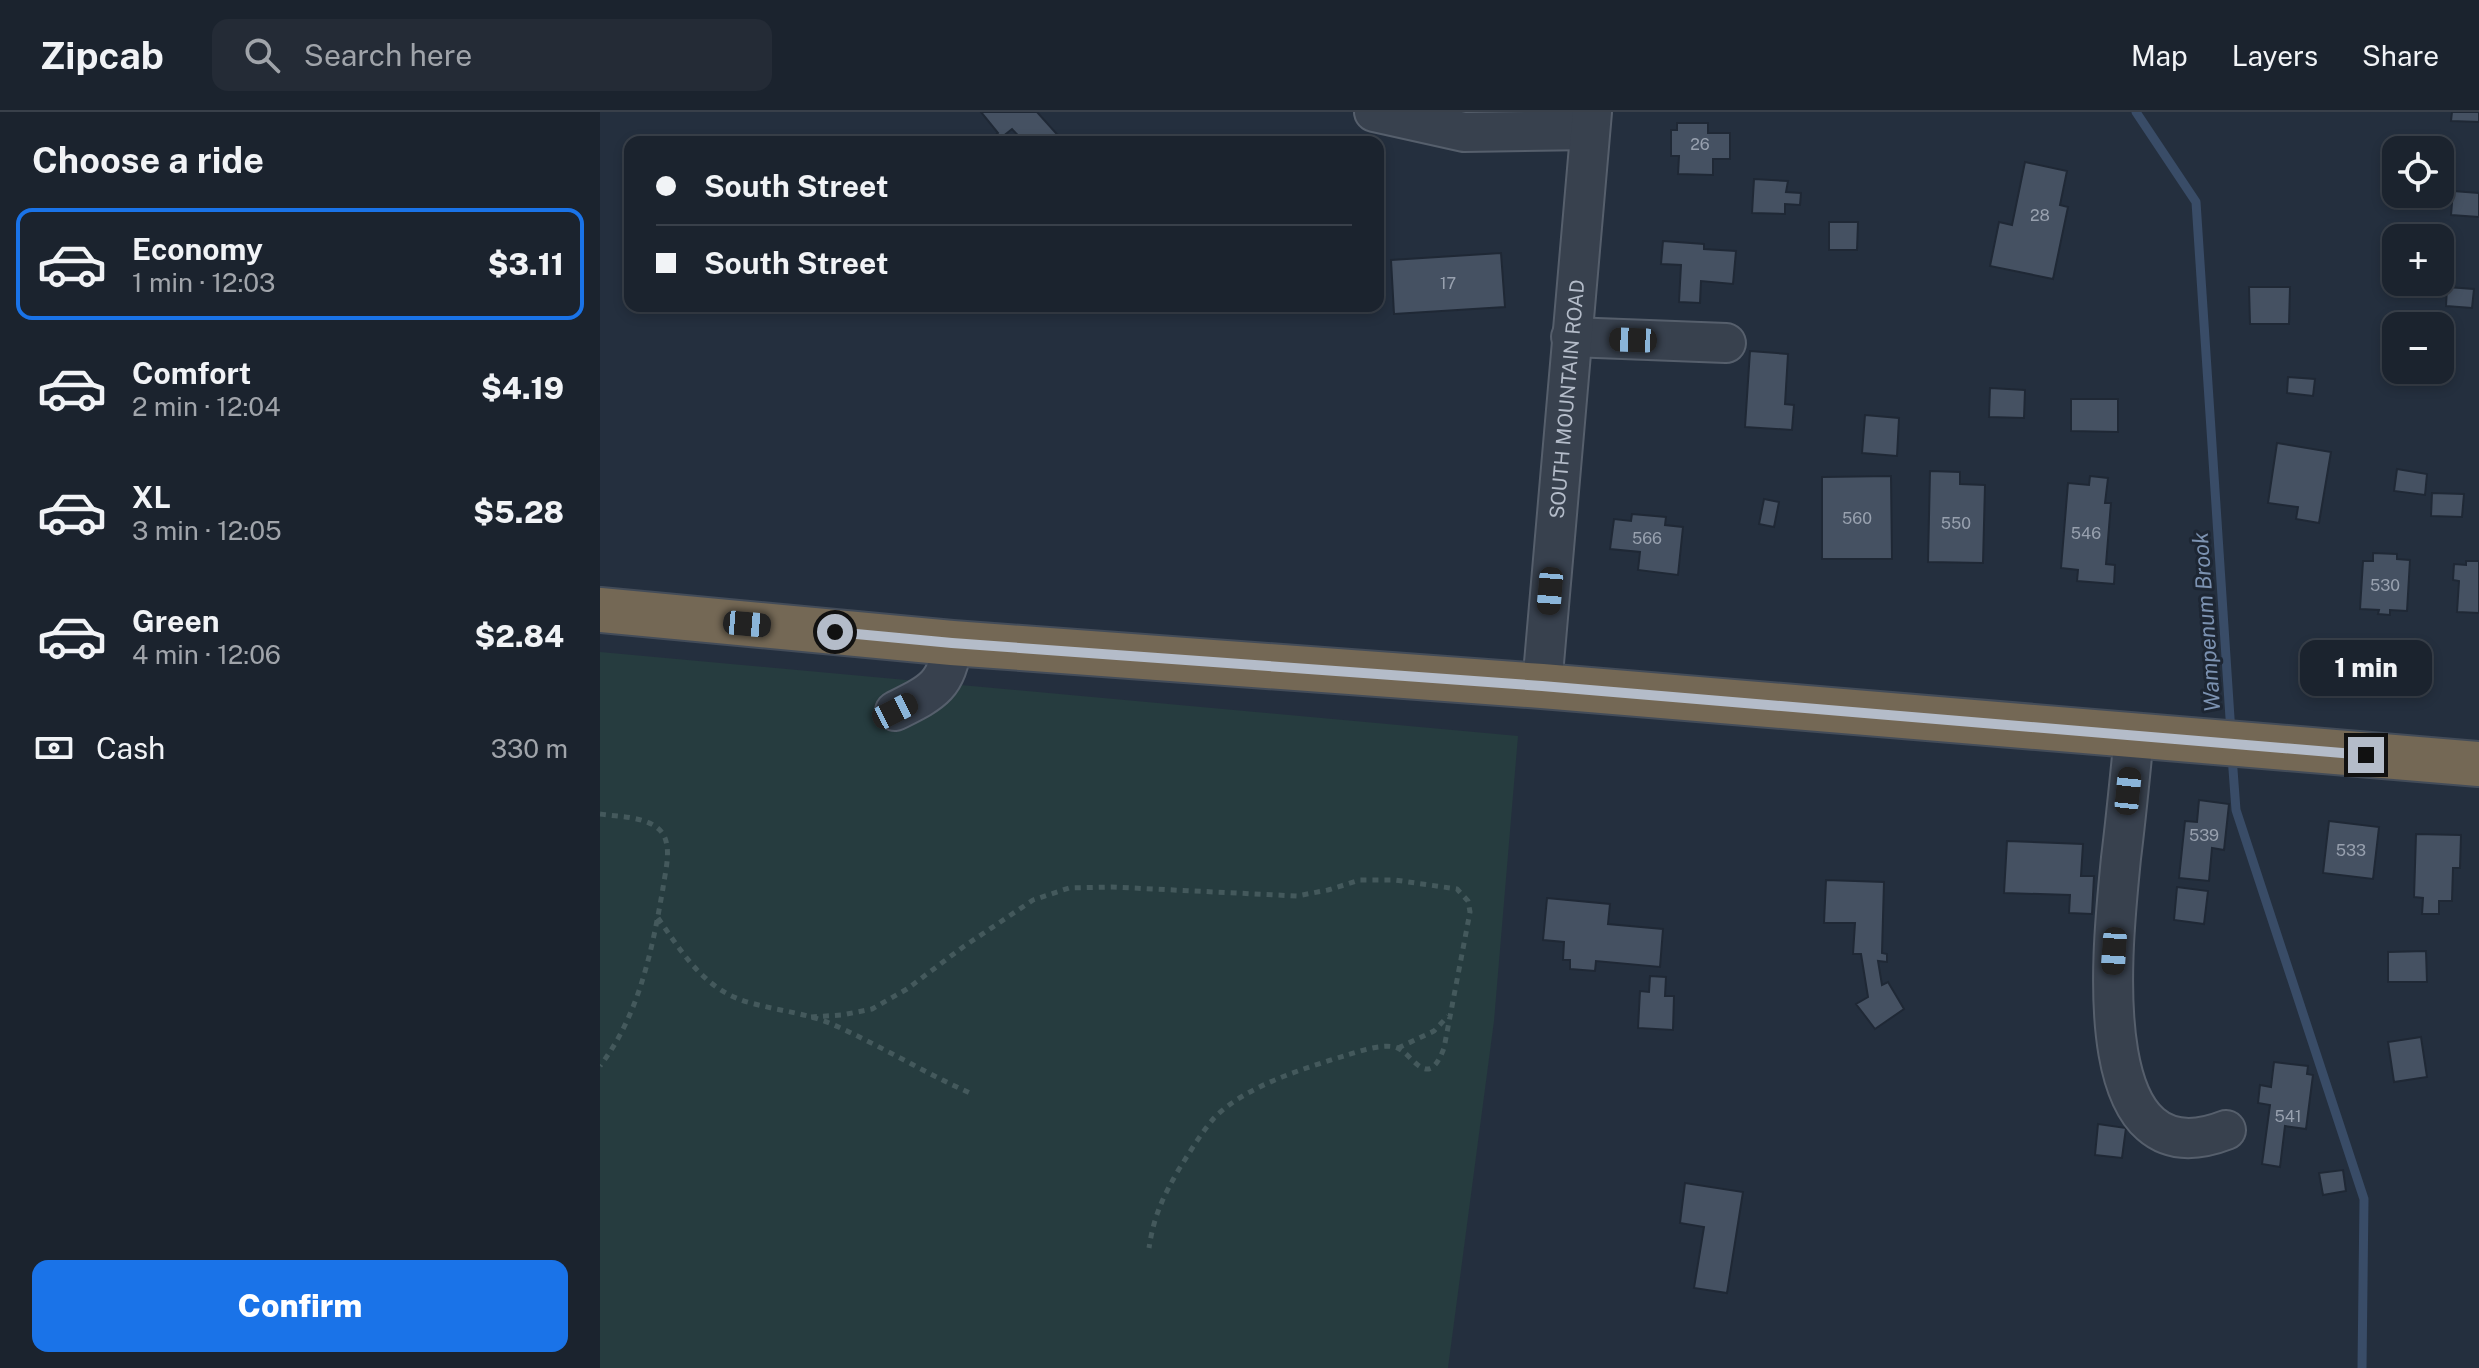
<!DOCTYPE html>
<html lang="en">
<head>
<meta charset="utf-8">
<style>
	:root { --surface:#1b232e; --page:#242b36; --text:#f1f3f6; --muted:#a0a4aa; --line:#39404a; --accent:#1a73e8 }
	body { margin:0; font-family:"Public Sans",sans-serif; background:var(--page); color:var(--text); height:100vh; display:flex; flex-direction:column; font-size:30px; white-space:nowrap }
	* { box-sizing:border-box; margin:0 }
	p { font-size:26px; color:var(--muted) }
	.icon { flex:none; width:44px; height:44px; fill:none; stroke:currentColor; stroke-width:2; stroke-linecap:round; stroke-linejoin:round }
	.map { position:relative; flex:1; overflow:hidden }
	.details { display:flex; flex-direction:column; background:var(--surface); width:600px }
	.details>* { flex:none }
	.banner { position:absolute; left:24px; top:24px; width:760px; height:176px; border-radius:16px; box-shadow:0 4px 12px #0003,0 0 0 2px var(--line); display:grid; align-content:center; height:176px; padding:0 32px; background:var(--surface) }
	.fabs { position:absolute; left:1782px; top:24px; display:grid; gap:16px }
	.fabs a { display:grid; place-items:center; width:72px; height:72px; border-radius:16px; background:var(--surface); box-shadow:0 4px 12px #0003,0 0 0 2px var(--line); font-size:40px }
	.end { position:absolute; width:36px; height:36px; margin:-18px; border:10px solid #b4bcc9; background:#111; box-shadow:0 0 0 4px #111 }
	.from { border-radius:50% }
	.bubble { position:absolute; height:56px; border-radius:16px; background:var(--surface); box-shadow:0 4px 12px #0003,0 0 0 2px var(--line); font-size:26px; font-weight:800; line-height:56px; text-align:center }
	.car { position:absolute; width:24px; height:48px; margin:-24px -12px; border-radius:10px; box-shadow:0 0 6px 2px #0007; background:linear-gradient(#222 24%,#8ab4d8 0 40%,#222 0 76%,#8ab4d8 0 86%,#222 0) }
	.banner b { display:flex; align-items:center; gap:28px; height:76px; font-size:30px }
	.banner b+b { border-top:2px solid var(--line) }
	.banner i { width:20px; height:20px; background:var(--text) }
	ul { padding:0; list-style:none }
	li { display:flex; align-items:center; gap:24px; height:112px; margin:0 16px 12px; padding:0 16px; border:4px solid transparent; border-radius:16px }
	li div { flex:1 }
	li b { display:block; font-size:30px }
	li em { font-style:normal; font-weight:800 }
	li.on { border-color:var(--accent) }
	li>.icon { width:72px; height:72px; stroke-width:1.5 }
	h2 { padding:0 32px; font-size:36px; line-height:96px }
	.pay { display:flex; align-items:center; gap:20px; height:88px; padding:0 32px; font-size:30px }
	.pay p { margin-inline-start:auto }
	.cta { display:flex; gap:16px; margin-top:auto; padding:16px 32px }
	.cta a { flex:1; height:92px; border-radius:16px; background:var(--accent); color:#fff; font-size:32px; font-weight:800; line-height:92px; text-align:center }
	header { display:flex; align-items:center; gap:48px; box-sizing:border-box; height:112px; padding:0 40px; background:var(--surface); border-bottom:2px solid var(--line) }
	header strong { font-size:38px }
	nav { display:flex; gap:44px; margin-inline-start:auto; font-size:28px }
	.search { width:560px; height:72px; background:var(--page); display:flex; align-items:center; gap:20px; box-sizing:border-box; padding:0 28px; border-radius:16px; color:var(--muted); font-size:30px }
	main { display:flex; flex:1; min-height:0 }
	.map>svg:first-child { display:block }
	.green { fill:#263c3f }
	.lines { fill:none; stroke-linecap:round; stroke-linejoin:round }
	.stream { stroke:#394c67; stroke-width:9 }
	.building { fill:#455162; stroke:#1f2835; stroke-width:2 }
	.minor-casing { stroke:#565f6c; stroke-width:42 }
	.highway-casing { stroke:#434c59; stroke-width:48 }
	.path { stroke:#44595c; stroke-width:5; stroke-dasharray:6 6; stroke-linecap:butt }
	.minor { stroke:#38414e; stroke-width:38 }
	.highway { stroke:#746855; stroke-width:44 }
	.route { stroke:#b4bcc9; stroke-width:10 }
	.labels { text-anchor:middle; stroke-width:6; stroke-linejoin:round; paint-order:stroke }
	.number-label { font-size:16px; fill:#98a1af }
	.street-label { font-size:20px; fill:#b4bcc9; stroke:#1d2633 }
	.water-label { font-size:22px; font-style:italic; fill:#7c92b1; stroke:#1d2633 }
</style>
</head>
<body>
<header>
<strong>Zipcab</strong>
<div class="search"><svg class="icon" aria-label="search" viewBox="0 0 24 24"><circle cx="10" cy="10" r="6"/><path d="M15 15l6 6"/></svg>Search here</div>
<nav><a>Map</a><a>Layers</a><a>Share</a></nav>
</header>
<main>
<section class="details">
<h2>Choose a ride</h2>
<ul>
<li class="on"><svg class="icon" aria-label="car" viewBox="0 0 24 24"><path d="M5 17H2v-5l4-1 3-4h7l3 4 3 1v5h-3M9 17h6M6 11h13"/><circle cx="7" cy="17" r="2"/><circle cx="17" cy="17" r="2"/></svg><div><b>Economy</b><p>1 min · 12:03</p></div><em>$3.11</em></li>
<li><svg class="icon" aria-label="car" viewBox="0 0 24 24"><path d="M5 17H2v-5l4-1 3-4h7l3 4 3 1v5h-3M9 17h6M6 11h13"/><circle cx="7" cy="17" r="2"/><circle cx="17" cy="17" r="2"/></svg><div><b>Comfort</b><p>2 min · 12:04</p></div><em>$4.19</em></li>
<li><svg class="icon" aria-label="car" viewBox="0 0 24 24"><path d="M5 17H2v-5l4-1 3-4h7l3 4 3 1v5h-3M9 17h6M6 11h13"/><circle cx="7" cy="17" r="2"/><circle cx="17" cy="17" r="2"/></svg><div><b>XL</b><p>3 min · 12:05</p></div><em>$5.28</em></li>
<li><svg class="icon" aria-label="car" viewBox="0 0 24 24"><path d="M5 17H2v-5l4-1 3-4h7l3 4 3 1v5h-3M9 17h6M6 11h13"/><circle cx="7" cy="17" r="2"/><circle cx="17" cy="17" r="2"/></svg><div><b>Green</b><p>4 min · 12:06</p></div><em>$2.84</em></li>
</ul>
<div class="pay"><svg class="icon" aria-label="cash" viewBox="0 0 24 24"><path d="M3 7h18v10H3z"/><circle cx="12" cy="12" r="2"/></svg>Cash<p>330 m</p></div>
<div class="cta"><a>Confirm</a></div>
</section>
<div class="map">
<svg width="1879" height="1256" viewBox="0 0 1879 1256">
	<rect width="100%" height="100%" fill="#242f3e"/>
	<!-- green -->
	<path class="green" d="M0,540L918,624L894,909L848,1256H0Z"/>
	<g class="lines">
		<!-- stream -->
		<path class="stream" d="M1536,0L1596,90L1631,621
			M1632,644L1636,698L1764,1087L1762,1256"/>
	</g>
	<!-- building -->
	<path class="building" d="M381,0H437L464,30H424L412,17L402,25L407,30H388L398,21Z
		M1852,0H1879V10L1851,9Z
		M1077,11H1108V21H1130V47H1113V63L1078,62L1079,44H1071V18H1077Z
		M1425,50L1467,59L1460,93L1468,95L1453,167L1390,154L1399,110L1412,113Z
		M1154,67L1188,69L1186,80L1201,81L1200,93L1185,92V102L1152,101Z
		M1853,79L1879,81V105L1851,103Z
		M1229,110H1258L1257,138H1229Z
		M1063,129L1104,132V137L1136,139L1133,172L1101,169L1100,191L1079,190L1081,153L1061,152Z
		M901,141L905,195L794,202L791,148Z
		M1649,175H1690L1689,212H1650Z
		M1847,175L1874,177L1872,196L1846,194Z
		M1150,239L1188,242L1185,292L1194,293L1192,318L1145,315Z
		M1688,265L1715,267L1713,284L1687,281Z
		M1390,276L1425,278L1424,306L1389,305Z
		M1471,287H1518V320L1471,319Z
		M1265,303L1299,306L1297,344L1262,341Z
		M1677,331L1731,340L1719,411L1696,407L1698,395L1668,391Z
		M1797,357L1827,362L1825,383L1794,379Z
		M1330,359L1360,360V372L1385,373L1383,451L1328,450Z
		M1291,364L1292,447H1222V365Z
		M1490,364L1508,366L1505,391H1511L1506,452L1515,453L1514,472L1477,469L1478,458L1461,456L1468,371L1489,373Z
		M1832,381L1864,382L1862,405L1831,404Z
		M1164,387L1179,390L1174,415L1159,412Z
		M1032,402L1066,405L1065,413L1083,415L1078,463L1038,458L1040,440L1010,437L1014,407L1031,409Z
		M1773,441L1797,442V447L1810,448L1807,499L1790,498V503L1778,502L1779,498L1760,497L1763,449H1773Z
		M1866,449H1879V501L1857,500L1859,469L1853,468L1854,452L1866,453Z
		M1599,688L1629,692L1624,738L1612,736L1609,769L1579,766L1585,709L1597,710Z
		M1729,709L1779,715L1773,767L1723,761Z
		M1816,722L1861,723L1860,756H1853L1852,789H1839V802H1822L1823,786L1814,785Z
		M1407,729L1483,732L1481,764H1494L1492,802L1469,801L1470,783L1404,781Z
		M1226,768L1284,770L1282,841L1287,842V850L1278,849L1282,873L1288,870L1304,897L1275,917L1256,892L1268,885L1261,842H1253L1255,811H1224Z
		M1577,775L1608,779L1604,812L1574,808Z
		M947,786L1010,792L1008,812L1063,817L1060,855L996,849L995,859L970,857V848H963L964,830L943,828Z
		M1826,839L1827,870H1788V840Z
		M1050,864L1066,865L1065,884H1074L1073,918L1038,916L1040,879L1049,880Z
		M1821,925L1827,965L1794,970L1788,930Z
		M1674,950L1708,954L1707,962L1713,963L1706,1017L1685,1014L1680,1055L1662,1052L1670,993L1658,991L1660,973L1671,975Z
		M1498,1012L1526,1016L1522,1046L1495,1043Z
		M1743,1058L1746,1079L1723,1083L1719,1061Z
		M1085,1071L1143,1080L1127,1181L1094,1176L1104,1115L1080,1111Z"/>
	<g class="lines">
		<!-- minor casing -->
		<g class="minor-casing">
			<g id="minor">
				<path d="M774,0L864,20L990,18"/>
				<path d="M971,225L1126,231"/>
				<path id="s1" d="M942,574L992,0"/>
				<path d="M295,599C331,581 348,574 352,531"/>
				<path d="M1534,624C1530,665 1526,706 1521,746C1514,821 1482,1074 1626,1018"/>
			</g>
		</g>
		<!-- highway casing -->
		<g class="highway-casing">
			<path id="highway" d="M0,498L352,531L942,574L1879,652"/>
		</g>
		<!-- path -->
		<path class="path" d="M0,702C19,705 51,704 63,722C72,737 65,760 63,776C52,839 39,903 0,954
			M58,806C83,842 105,879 151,891C179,899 207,901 234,913C281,934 325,961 372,982
			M211,905L242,903L272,897L307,877L363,835L433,788L469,776L512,775L697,784L728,778L760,768H795L857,777L868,789L870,800L844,936C827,982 812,939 795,935C780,932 761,939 747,943C705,956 645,974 614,1006C601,1021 590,1040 579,1057C563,1085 554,1103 549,1136
			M798,936L834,919L848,904"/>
		<!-- minor -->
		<use href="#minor" class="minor"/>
		<!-- highway -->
		<use href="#highway" class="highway"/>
	</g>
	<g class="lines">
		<!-- route -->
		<path class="route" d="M235,520L352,531L942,574L1766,643"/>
	</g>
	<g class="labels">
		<!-- number labels -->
		<g class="number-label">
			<text x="1100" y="38">26</text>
			<text x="1440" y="109">28</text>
			<text x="848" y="177">17</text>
			<text x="1257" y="412">560</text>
			<text x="1356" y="417">550</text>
			<text x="1486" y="427">546</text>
			<text x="1047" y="432">566</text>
			<text x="1785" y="479">530</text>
			<text x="1604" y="729">539</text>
			<text x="1751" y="744">533</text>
			<text x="1688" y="1010">541</text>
		</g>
		<!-- street labels -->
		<g class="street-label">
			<text dy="7" stroke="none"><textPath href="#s1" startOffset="288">SOUTH MOUNTAIN ROAD</textPath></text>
		</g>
		<!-- water labels -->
		<g class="water-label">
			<text transform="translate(1606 510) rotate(-94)" y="8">Wampenum Brook</text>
		</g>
	</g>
</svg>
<div class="fabs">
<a><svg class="icon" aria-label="locate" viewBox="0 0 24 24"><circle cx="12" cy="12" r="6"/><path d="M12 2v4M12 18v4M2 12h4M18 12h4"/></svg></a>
<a>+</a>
<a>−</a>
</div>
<i class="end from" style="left:235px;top:520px"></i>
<i class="end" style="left:1766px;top:643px"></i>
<div class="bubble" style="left:1700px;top:528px;width:132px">1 min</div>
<i class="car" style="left:1033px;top:228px;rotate:272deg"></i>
<i class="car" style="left:950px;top:479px;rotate:185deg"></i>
<i class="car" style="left:147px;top:512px;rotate:95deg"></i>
<i class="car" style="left:295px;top:599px;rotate:63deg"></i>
<i class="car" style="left:1528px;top:679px;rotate:6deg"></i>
<i class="car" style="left:1514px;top:839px;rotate:184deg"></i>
<div class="banner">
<b><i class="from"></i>South Street</b>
<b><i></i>South Street</b>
</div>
</div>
</main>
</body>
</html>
